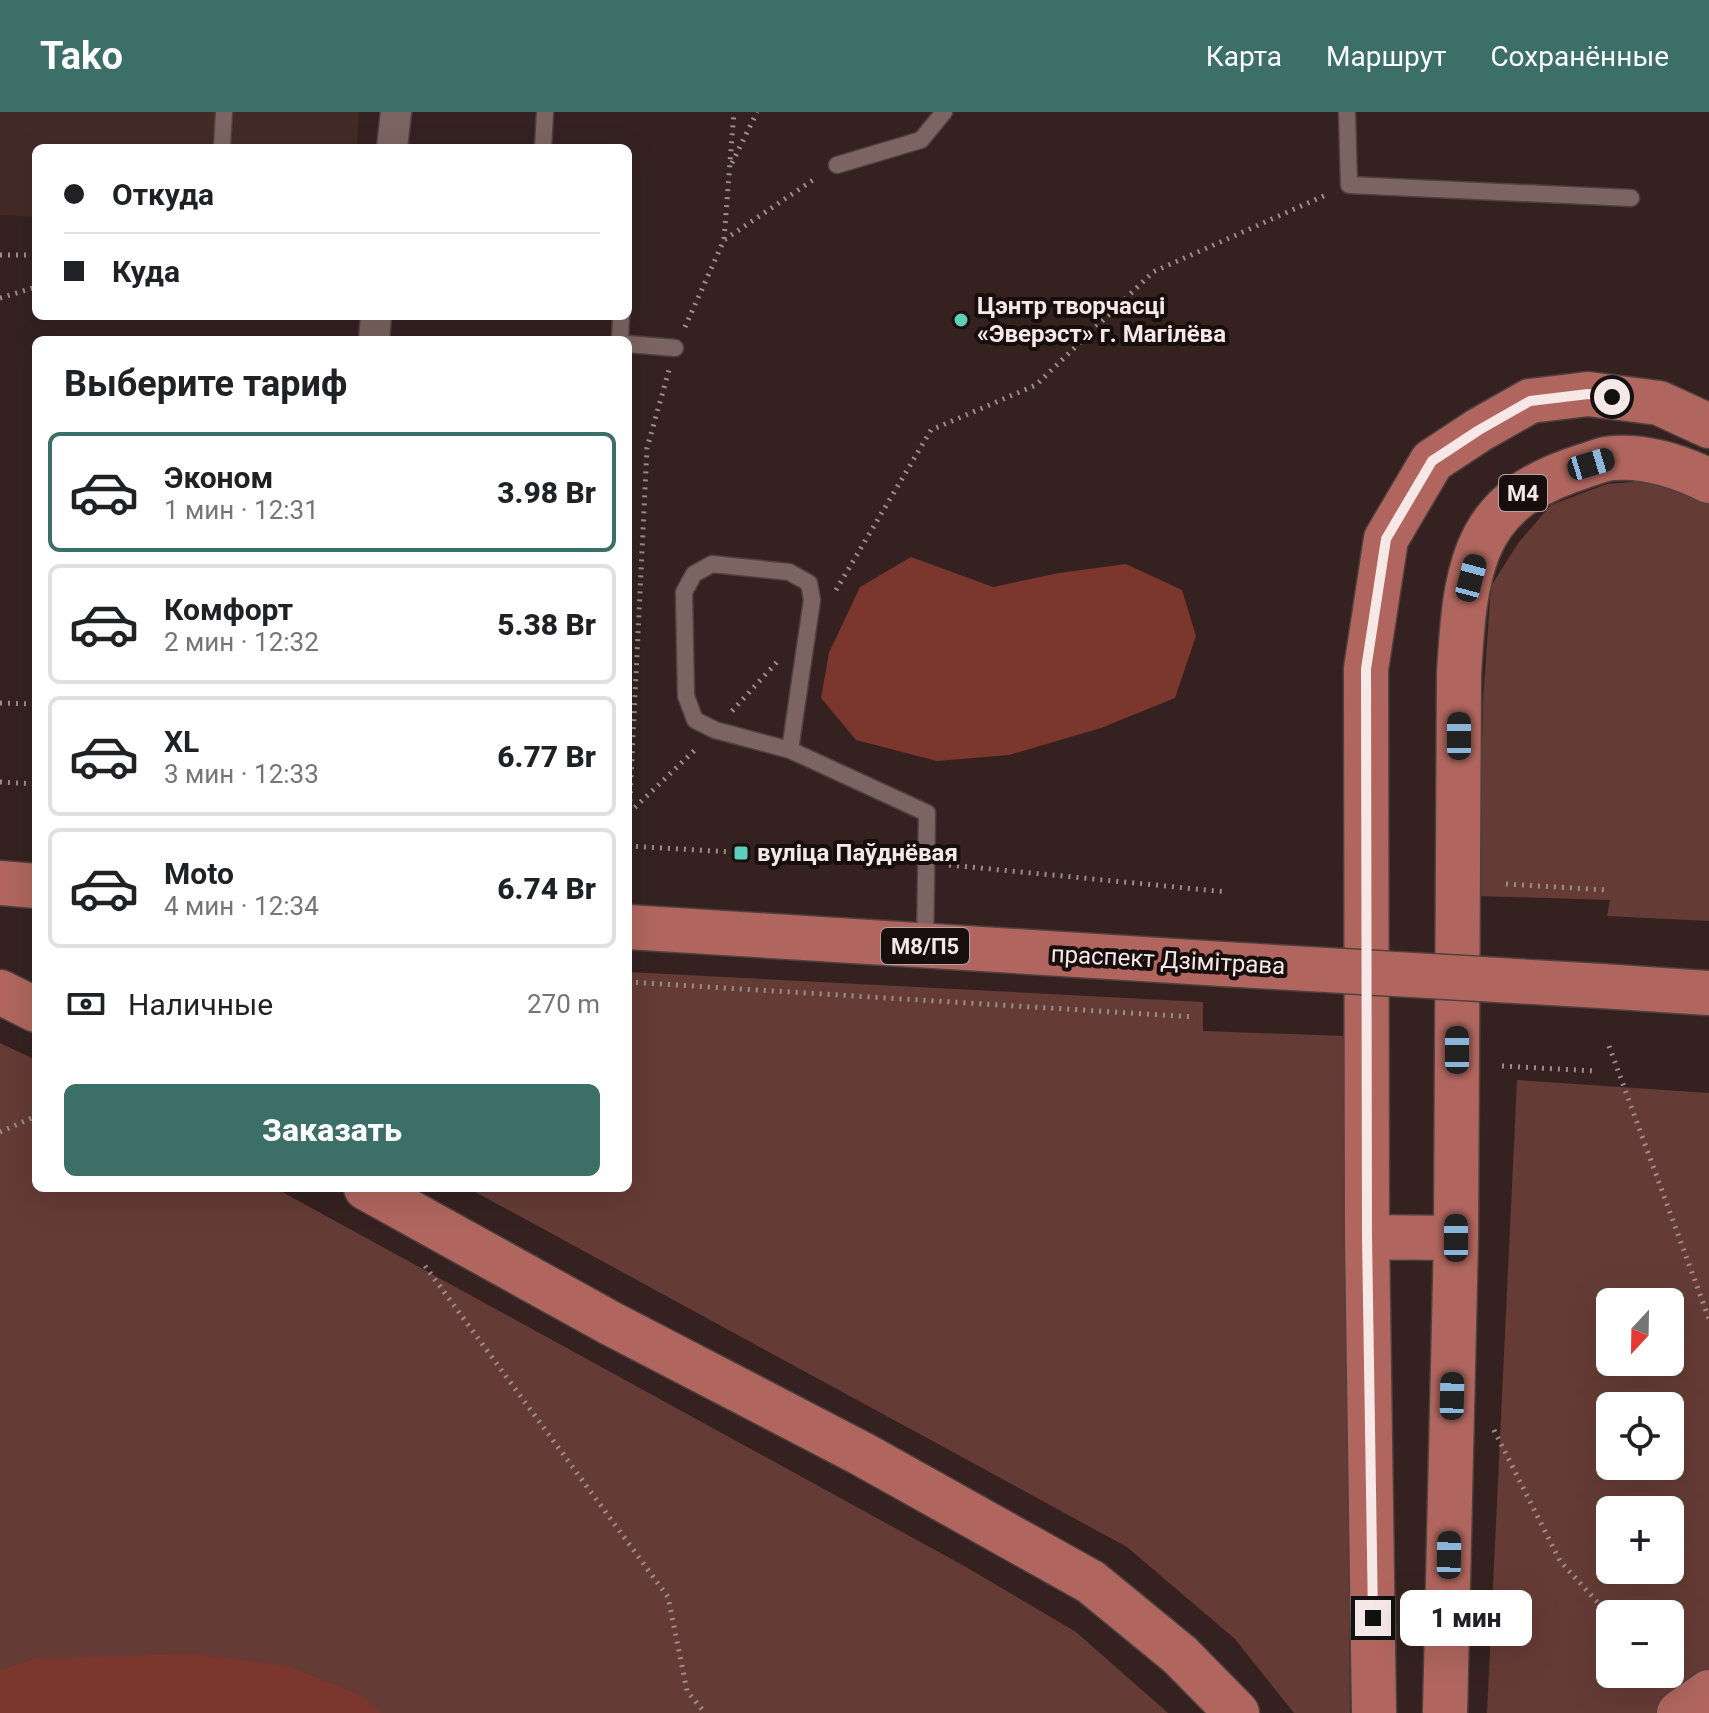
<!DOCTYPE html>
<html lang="ru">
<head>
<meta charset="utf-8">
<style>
	:root { --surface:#fff; --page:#f2f2f2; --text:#202124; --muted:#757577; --line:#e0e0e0; --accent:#3c6f67 }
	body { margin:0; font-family:Roboto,sans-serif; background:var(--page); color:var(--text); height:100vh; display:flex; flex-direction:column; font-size:30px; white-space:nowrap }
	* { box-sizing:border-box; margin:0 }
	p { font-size:26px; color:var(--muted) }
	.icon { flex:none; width:44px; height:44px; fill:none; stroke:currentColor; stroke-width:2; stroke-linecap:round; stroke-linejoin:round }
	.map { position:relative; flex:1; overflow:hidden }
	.details { position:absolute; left:32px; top:224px; width:600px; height:856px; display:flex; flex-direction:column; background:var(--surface); border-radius:12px; box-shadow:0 8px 32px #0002 }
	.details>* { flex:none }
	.guide { position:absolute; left:32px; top:32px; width:600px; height:176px; border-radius:12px; box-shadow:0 8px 32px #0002; display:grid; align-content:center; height:176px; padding:0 32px; background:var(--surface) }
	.needle { width:52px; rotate:202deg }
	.controls { position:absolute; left:1596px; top:1176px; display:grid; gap:16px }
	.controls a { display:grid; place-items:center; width:88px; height:88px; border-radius:12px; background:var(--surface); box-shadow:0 8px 32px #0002; font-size:40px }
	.end { position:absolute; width:36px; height:36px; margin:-18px; border:10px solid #f6e8e6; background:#111; box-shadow:0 0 0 4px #111 }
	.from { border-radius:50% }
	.bubble { position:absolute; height:56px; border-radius:12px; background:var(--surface); box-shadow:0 8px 32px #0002; font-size:26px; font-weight:800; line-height:56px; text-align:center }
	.car { position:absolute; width:24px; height:48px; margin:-24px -12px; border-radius:10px; box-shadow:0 0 6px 2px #0007; background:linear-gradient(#222 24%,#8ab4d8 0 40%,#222 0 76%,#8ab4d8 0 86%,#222 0) }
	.guide b { display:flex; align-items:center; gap:28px; height:76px; font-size:30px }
	.guide b+b { border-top:2px solid var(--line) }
	.guide i { width:20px; height:20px; background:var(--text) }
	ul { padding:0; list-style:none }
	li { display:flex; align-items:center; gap:24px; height:120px; margin:0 16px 12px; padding:0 16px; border:4px solid var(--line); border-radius:12px }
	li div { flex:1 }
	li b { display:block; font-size:30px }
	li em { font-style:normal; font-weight:800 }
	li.active { border-color:var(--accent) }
	li>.icon { width:72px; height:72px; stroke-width:1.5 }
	h2 { padding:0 32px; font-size:36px; line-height:96px }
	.pay { display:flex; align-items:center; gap:20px; height:88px; padding:0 32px; font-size:30px }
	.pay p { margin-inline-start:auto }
	.action { display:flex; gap:16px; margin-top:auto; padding:16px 32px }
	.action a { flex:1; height:92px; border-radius:12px; background:var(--accent); color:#fff; font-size:32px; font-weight:800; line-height:92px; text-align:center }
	header { display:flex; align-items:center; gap:48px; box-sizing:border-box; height:112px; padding:0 40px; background:var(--accent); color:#fff }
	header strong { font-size:38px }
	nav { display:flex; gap:44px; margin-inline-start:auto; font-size:28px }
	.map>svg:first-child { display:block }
	.built { fill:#432a26 }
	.green { fill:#653b35; fill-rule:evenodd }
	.forest { fill:#7b362e }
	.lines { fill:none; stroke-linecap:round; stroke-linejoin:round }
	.service-casing { stroke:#50403e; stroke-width:19 }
	.minor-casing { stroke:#50403e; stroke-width:33 }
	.primary-casing { stroke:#50403e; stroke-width:47 }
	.path { stroke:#9c8c8a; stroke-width:5; stroke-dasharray:2 6; stroke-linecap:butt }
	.service { stroke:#7b6461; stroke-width:16 }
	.minor { stroke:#7b6461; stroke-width:30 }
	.primary { stroke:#b0665e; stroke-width:44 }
	.primary-bridge-casing { stroke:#50403e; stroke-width:47; stroke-linecap:butt }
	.primary-bridge { stroke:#b0665e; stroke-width:44 }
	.route { stroke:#f6e8e6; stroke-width:10 }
	.poi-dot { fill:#5eceb8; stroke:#170e0d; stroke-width:3 }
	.labels { text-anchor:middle; stroke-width:8; stroke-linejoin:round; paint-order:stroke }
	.shield { fill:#170e0d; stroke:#b3a7a5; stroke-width:2 }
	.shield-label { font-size:22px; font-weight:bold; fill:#f6e8e6 }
	.poi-label { font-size:24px; font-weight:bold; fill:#f6e8e6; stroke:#170e0d; text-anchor:start }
	.street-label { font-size:24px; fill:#f6e8e6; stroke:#170e0d }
</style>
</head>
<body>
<header>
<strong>Tako</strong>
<nav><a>Карта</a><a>Маршрут</a><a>Сохранённые</a></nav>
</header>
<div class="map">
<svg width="1709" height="1601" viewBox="0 0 1709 1601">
	<rect width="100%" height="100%" fill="#352220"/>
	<!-- built -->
	<path class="built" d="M0,0H359L357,36H36V105L0,103Z"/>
	<!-- green -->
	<path class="green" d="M1659,368L1709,389V809L1607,804L1610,788L1479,784L1483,589L1491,474L1519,430L1551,393L1607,372Z
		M628,860L1203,890V919L1345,924L1350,1601H1294L1235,1527L1127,1435L468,1076H628Z
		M0,931L36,948V1076H275L966,1455L1076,1520L1168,1601H0Z
		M1517,968L1709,981V1569L1662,1601H1487ZM1610,1190H1670V1250H1610ZM1610,1294H1670V1354H1610ZM1610,1398H1670V1458H1610ZM1610,1502H1670V1562H1610Z"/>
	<!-- forest -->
	<path class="forest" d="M911,445L993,475L1059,461L1126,452L1182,478L1196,524L1175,586L1101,616L1009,643L937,649L856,628L821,586L829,541L860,475Z
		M194,1542L288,1554L362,1584L381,1601H0V1558L37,1546Z"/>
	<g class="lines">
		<!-- service casing -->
		<g class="service-casing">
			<path id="service" d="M1347,0L1349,73L1631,86
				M222,34L224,0
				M543,36L545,0
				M837,53L921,28L944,0
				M620,228L621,204
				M628,232L675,236
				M790,638L812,488L809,471L789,460L712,452L694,462L684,480L686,584L695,608L715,618L790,638L927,701L925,832"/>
		</g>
		<!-- minor casing -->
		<g class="minor-casing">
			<path id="minor" d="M392,36L396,0
				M374,228L376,204"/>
		</g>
		<!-- primary casing -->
		<g class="primary-casing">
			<path id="primary" d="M0,771L36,774
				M628,815L1223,852
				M1601,874L1709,881
				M0,880L36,898
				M366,1076L610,1211L862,1342L1091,1470L1180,1543L1237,1601
				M1367,1125L1456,1126
				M1374,1601L1367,1125L1366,557L1386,427L1432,349L1479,318L1530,289L1588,282L1659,291L1709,314
				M1445,1601L1456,1126L1459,561C1462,520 1463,478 1478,439C1497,390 1537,369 1584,354C1594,351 1604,346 1614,346C1646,344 1681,355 1709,369
				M1679,1601L1709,1580"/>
		</g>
		<!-- path -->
		<path class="path" d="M732,51L757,0
			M724,127L734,0
			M0,143H36
			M0,186L36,175
			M685,215L724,128L816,66
			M836,478L931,318L1036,273L1153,160L1328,82
			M0,591L36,592
			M732,599L777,550
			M0,670L36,672
			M629,701L698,635
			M628,729L647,336L669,258
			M628,734L903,750
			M949,753L1227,780
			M1506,772L1606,778
			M628,870L1195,905
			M1609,934L1709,1207
			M1502,954L1595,959
			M0,1020L36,1004
			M425,1154L668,1485L687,1579L705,1601
			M1494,1318L1560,1449L1610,1504"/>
		<!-- service -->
		<use href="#service" class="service"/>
		<!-- minor -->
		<use href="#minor" class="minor"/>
		<!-- primary -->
		<use href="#primary" class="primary"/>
		<!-- primary-bridge casing -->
		<g class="primary-bridge-casing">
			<path id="primary-bridge" d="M1223,852L1601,874"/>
		</g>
		<!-- primary-bridge -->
		<use href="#primary-bridge" class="primary-bridge"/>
	</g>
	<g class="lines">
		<!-- route -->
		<path class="route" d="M1373,1506L1367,1125L1366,557L1386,427L1432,349L1479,318L1530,289L1588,282L1612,285"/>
	</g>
	<!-- markers -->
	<g class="poi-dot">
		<circle cx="961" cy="208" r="8"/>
		<rect x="733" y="733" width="16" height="16" rx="4"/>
	</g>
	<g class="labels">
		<!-- shield labels -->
		<g class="shield">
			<rect x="1499" y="363" width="48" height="36" rx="6"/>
			<rect x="881" y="816" width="88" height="36" rx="6"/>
		</g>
		<g class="shield-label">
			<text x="1523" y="389">М4</text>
			<text x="925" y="842">М8/П5</text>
		</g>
		<!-- poi labels -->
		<g class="poi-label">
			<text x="977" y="202">Цэнтр творчасці<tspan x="977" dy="28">«Эверэст» г. Магілёва</tspan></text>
			<text x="757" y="749">вуліца Паўднёвая</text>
		</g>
		<!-- street labels -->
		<g class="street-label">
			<text transform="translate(1168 848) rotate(3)" y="8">праспект Дзімітрава</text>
		</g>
	</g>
</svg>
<div class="controls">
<a><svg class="needle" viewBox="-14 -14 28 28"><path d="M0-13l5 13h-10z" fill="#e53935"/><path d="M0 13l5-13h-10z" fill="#757577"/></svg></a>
<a><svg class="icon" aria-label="locate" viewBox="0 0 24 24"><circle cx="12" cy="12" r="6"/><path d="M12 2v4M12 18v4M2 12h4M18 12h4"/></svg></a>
<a>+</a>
<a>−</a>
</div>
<i class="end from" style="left:1612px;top:285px"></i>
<i class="end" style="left:1373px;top:1506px"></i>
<div class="bubble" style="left:1400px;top:1478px;width:132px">1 мин</div>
<i class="car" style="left:1591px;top:352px;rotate:73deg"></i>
<i class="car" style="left:1471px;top:466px;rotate:15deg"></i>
<i class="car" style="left:1459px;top:624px;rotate:0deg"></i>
<i class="car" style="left:1457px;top:938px;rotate:0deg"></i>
<i class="car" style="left:1456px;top:1126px;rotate:0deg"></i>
<i class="car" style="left:1452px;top:1284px;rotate:1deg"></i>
<i class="car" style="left:1449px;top:1443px;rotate:1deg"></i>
<div class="guide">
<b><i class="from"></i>Откуда</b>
<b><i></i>Куда</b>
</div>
<section class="details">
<h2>Выберите тариф</h2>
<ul>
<li class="active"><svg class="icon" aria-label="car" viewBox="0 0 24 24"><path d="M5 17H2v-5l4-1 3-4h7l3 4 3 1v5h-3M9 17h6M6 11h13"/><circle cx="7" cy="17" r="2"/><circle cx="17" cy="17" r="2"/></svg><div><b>Эконом</b><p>1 мин · 12:31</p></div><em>3.98 Br</em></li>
<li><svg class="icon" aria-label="car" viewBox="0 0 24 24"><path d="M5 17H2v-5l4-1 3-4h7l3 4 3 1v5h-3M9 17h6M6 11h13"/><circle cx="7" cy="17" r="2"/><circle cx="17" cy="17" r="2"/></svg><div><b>Комфорт</b><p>2 мин · 12:32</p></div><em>5.38 Br</em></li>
<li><svg class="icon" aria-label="car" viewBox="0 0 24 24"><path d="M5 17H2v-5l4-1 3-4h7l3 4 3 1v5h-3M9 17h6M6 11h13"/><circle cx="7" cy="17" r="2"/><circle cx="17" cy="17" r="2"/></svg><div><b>XL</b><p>3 мин · 12:33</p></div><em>6.77 Br</em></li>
<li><svg class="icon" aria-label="car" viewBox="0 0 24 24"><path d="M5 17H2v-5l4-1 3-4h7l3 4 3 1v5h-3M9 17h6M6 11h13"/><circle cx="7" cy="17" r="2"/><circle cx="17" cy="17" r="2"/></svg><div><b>Moto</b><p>4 мин · 12:34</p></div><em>6.74 Br</em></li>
</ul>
<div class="pay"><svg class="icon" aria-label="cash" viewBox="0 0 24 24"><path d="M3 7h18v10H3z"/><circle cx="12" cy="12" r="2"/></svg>Наличные<p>270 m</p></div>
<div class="action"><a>Заказать</a></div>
</section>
</div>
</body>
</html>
